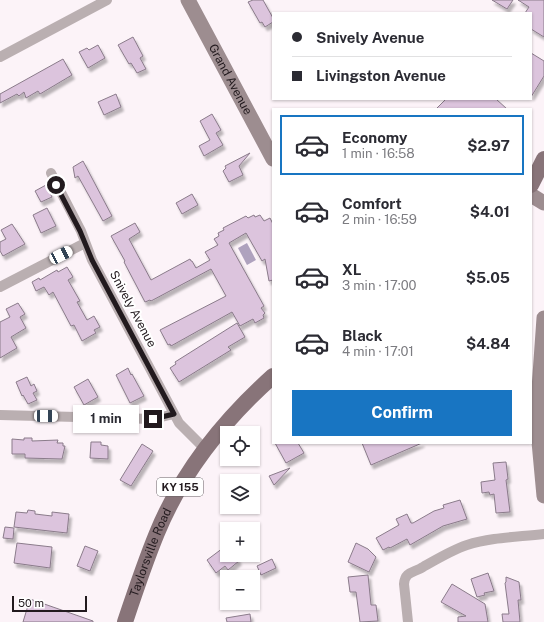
<!DOCTYPE html>
<html lang="en">
<head>
<meta charset="utf-8">
<style>
	:root { --surface:#fff; --page:#f7f7f7; --text:#2b2b33; --muted:#7c7c81; --line:#e1e1e2; --accent:#1875c2 }
	body { margin:0; font-family:"Public Sans",sans-serif; background:var(--page); color:var(--text); height:100vh; display:flex; flex-direction:column; font-size:15px; white-space:nowrap }
	* { box-sizing:border-box; margin:0 }
	p { font-size:13px; color:var(--muted) }
	.icon { flex:none; width:22px; height:22px; fill:none; stroke:currentColor; stroke-width:2; stroke-linecap:round; stroke-linejoin:round }
	.map { position:relative; flex:1; overflow:hidden }
	.drawer { position:absolute; left:272px; top:108px; width:260px; height:336px; display:flex; flex-direction:column; background:var(--surface); border-radius:0px; box-shadow:0 1px 3px #0004 }
	.drawer>* { flex:none }
	.top-card { position:absolute; left:272px; top:12px; width:260px; height:88px; border-radius:0px; box-shadow:0 1px 3px #0004; display:grid; align-content:center; height:88px; padding:0 20px; background:var(--surface) }
	.fabs { position:absolute; left:220px; top:426px; display:grid; gap:8px }
	.fabs a { display:grid; place-items:center; width:40px; height:40px; border-radius:0px; background:var(--surface); box-shadow:0 1px 3px #0004; font-size:20px }
	.scale { position:absolute; left:12px; bottom:10px; width:75px; box-sizing:border-box; padding-left:4px; border:2px solid #221a1e; border-top:0; font-size:11px; line-height:14px; white-space:nowrap; color:#221a1e; -webkit-text-stroke:3px #fff; paint-order:stroke }
	.end { position:absolute; width:18px; height:18px; margin:-9px; border:5px solid #221a1e; background:#fff; box-shadow:0 0 0 2px #fff }
	.from { border-radius:50% }
	.bubble { position:absolute; height:28px; border-radius:0px; background:var(--surface); box-shadow:0 1px 3px #0004; font-size:13px; font-weight:700; line-height:28px; text-align:center }
	.car { position:absolute; width:12px; height:24px; margin:-12px -6px; border-radius:5px; box-shadow:0 0 3px 1px #0007; background:linear-gradient(#fff 24%,#345 0 40%,#fff 0 76%,#345 0 86%,#fff 0) }
	.top-card b { display:flex; align-items:center; gap:14px; height:38px; font-size:15px }
	.top-card b+b { border-top:1px solid var(--line) }
	.top-card i { width:10px; height:10px; background:var(--text) }
	ul { padding:7px 0 0; list-style:none }
	li { display:flex; align-items:center; gap:12px; height:60px; margin:0 8px 6px; padding:0 12px; border:2px solid transparent; border-radius:0px }
	li div { flex:1 }
	li b { display:block; font-size:15px }
	li em { font-style:normal; font-weight:700 }
	li.current { border-color:var(--accent) }
	li>.icon { width:36px; height:36px; stroke-width:1.5 }
	.primary-button { display:flex; gap:8px; margin-top:auto; padding:8px 20px }
	.primary-button a { flex:1; height:46px; border-radius:0px; background:var(--accent); color:#fff; font-size:16px; font-weight:700; line-height:46px; text-align:center }
	.map>svg:first-child { display:block }
	.water { fill:#afa2be }
	.building { fill:#dcc4dd; stroke:#8a7b8a; filter:url(#shadow) }
	.lines { fill:none; stroke-linecap:round; stroke-linejoin:round }
	.street { stroke:#baafb1; stroke-width:10 }
	.secondary { stroke:#9d8d90; stroke-width:15 }
	.primary { stroke:#887479; stroke-width:16 }
	.route { stroke:#221a1e; stroke-width:5 }
	.labels { text-anchor:middle; stroke-width:4; stroke-linejoin:round; paint-order:stroke }
	.shield { fill:#fff; stroke:#645f62; stroke-width:1 }
	.shield-label { font-size:11px; font-weight:bold; fill:#221a1e }
	.street-label { font-size:12px; fill:#221a1e; stroke:#fff }
</style>
</head>
<body>
<div class="map">
<svg width="544" height="622" viewBox="0 0 544 622">
	<defs>
		<filter id="shadow"><feDropShadow dx="2.5" dy="4" stdDeviation="1" flood-color="#0004"/></filter>
	</defs>
	<rect width="100%" height="100%" fill="#fcf3f8"/>
	<!-- water -->
	<path class="water" d="M247,243L256,260L247,265L238,248Z"/>
	<!-- building -->
	<path class="building" d="M253,0H263L273,18V22L265,27L262,22L260,23L248,2Z
		M492,0H513L507,9Z
		M518,0H544V37L531,29V13H525L529,7Z
		M133,37L143,56L140,58L146,69L137,73L131,63L129,64L118,45Z
		M98,45L105,58L88,68L79,52L87,48L89,50Z
		M531,53L544,61V76L531,97Z
		M63,59L72,75L40,94L38,91L26,98L24,92L19,96L17,94L0,103V94Z
		M116,94L121,107L104,115L98,102Z
		M446,99H496L507,109H436Z
		M212,114L221,130L216,133L223,145L204,156L199,146L210,140L200,121Z
		M250,153L239,166L243,175L229,182L223,171L226,168L225,166Z
		M83,161L112,216L103,221L78,176L75,178L73,167Z
		M46,185L52,197L41,202L35,191Z
		M192,194L198,205L182,214L176,203Z
		M47,208L56,226L41,233L33,215Z
		M254,215L255,217L260,215L264,221L270,218L273,224V280L269,281L265,259L262,261L246,233L229,243L264,306L261,308L265,313L263,315L264,318L255,323L253,319L240,326L232,312L171,346L170,344L168,345L160,330L226,296L211,269L151,301L150,300L145,302L124,262L125,261L111,236L135,223L140,232L129,239L151,280L190,259L191,261H192L196,268L210,260L205,252L218,245L214,239L219,236L218,233L224,230L223,228L246,216L248,218Z
		M12,224L25,244L3,256L0,251V242L6,239L1,230Z
		M67,267L73,277L68,280L80,301L77,302L87,320L94,316L100,327L94,330L96,333L82,341L74,325L71,326L53,292L49,295L44,287L36,291L32,282L39,278L40,280L57,270L58,272Z
		M18,303L25,314L20,317L26,328L11,337L17,348L0,358V322L10,317L6,309Z
		M237,323L245,337L228,347L231,350L179,382L170,368L176,364L175,362Z
		M128,368L131,375L132,374L144,396L130,403L116,375Z
		M27,377L31,386L34,384L37,391L33,393L37,400L28,404L23,395L22,396L16,382Z
		M88,379L98,397L84,405L74,387Z
		M24,438H32V441L58,440L57,443H63V446H65L62,459L25,458V454H12V439L24,440Z
		M91,442H101V445L108,446V459L90,458Z
		M275,443H298L304,453L286,463Z
		M362,443H422L371,465Z
		M142,444L153,451L131,486L120,480Z
		M506,462L508,479L506,480L510,512L496,513L494,494L490,495L489,492L482,493L481,482L495,480L493,463Z
		M290,468L274,485L269,476Z
		M460,500L467,519L443,526L410,545L407,539L390,548L389,547L383,550L376,538L399,525L396,519L407,514L411,523H413L434,511L444,508L443,505Z
		M28,510L35,511V514L52,516V512L69,514L67,533L14,527L16,512L27,513Z
		M5,527L14,528L13,539L3,538Z
		M17,543L52,547L50,568L14,563Z
		M356,543L368,549L376,557L369,572L348,562Z
		M227,545V555H235L239,561L228,570L225,566L216,573L207,560Z
		M85,546L98,551L90,571L77,566Z
		M272,559L276,568L261,575L257,566Z
		M488,573L494,591L484,593L485,595L477,597L471,579Z
		M368,575L371,605H376L378,621L360,622L356,592H350L348,577Z
		M506,577L519,582L521,600H518L520,622H503L502,614H509L505,583L506,582Z
		M452,584L485,604L488,622H458V617L466,616L441,602Z
		M30,599L93,621V622H23Z
		M250,614L251,622H227L226,618Z"/>
	<g class="lines">
		<!-- street -->
		<path class="street" d="M0,57L107,0
			M51,173L81,231L92,260L179,423L205,449
			M0,287L85,243
			M0,415L153,419L174,414
			M408,622L404,584C405,571 414,573 423,567C437,559 452,550 467,545C491,537 519,537 544,534"/>
		<!-- secondary -->
		<g class="secondary">
			<path id="s1" d="M188,0L273,159"/>
			<path d="M531,195L544,203"/>
			<path d="M544,318L538,403V431L544,496"/>
		</g>
		<!-- primary -->
		<g class="primary">
			<path d="M531,185L544,159"/>
			<path id="s2" d="M125,622C135,592 145,562 157,533C182,472 224,420 273,376"/>
		</g>
	</g>
	<g class="lines">
		<!-- route -->
		<path class="route" d="M56,185L80,231L92,260L174,414L153,419"/>
	</g>
	<g class="labels">
		<!-- shield labels -->
		<rect class="shield" x="157" y="478" width="46" height="18" rx="3"/>
		<g class="shield-label">
			<text x="180" y="491">KY 155</text>
		</g>
		<!-- street labels -->
		<g class="street-label">
			<text dy="4" stroke="none"><textPath href="#s1" startOffset="90">Grand Avenue</textPath></text>
			<text transform="translate(133 309) rotate(62)" y="4">Snively Avenue</text>
			<text dy="4" stroke="none"><textPath href="#s2" startOffset="74">Taylorsville Road</textPath></text>
		</g>
	</g>
</svg>
<div class="fabs">
<a><svg class="icon" aria-label="locate" viewBox="0 0 24 24"><circle cx="12" cy="12" r="6"/><path d="M12 2v4M12 18v4M2 12h4M18 12h4"/></svg></a>
<a><svg class="icon" aria-label="layers" viewBox="0 0 24 24"><path d="M12 4l9 5-9 5-9-5zM3 14l9 5 9-5"/></svg></a>
<a>+</a>
<a>−</a>
</div>
<div class="scale">50 m</div>
<i class="end from" style="left:56px;top:185px"></i>
<i class="end" style="left:153px;top:419px"></i>
<div class="bubble" style="left:73px;top:405px;width:66px">1 min</div>
<i class="car" style="left:61px;top:255px;rotate:63deg"></i>
<i class="car" style="left:46px;top:416px;rotate:91deg"></i>
<div class="top-card">
<b><i class="from"></i>Snively Avenue</b>
<b><i></i>Livingston Avenue</b>
</div>
<section class="drawer">
<ul>
<li class="current"><svg class="icon" aria-label="car" viewBox="0 0 24 24"><path d="M5 17H2v-5l4-1 3-4h7l3 4 3 1v5h-3M9 17h6M6 11h13"/><circle cx="7" cy="17" r="2"/><circle cx="17" cy="17" r="2"/></svg><div><b>Economy</b><p>1 min · 16:58</p></div><em>$2.97</em></li>
<li><svg class="icon" aria-label="car" viewBox="0 0 24 24"><path d="M5 17H2v-5l4-1 3-4h7l3 4 3 1v5h-3M9 17h6M6 11h13"/><circle cx="7" cy="17" r="2"/><circle cx="17" cy="17" r="2"/></svg><div><b>Comfort</b><p>2 min · 16:59</p></div><em>$4.01</em></li>
<li><svg class="icon" aria-label="car" viewBox="0 0 24 24"><path d="M5 17H2v-5l4-1 3-4h7l3 4 3 1v5h-3M9 17h6M6 11h13"/><circle cx="7" cy="17" r="2"/><circle cx="17" cy="17" r="2"/></svg><div><b>XL</b><p>3 min · 17:00</p></div><em>$5.05</em></li>
<li><svg class="icon" aria-label="car" viewBox="0 0 24 24"><path d="M5 17H2v-5l4-1 3-4h7l3 4 3 1v5h-3M9 17h6M6 11h13"/><circle cx="7" cy="17" r="2"/><circle cx="17" cy="17" r="2"/></svg><div><b>Black</b><p>4 min · 17:01</p></div><em>$4.84</em></li>
</ul>
<div class="primary-button"><a>Confirm</a></div>
</section>
</div>
</body>
</html>
